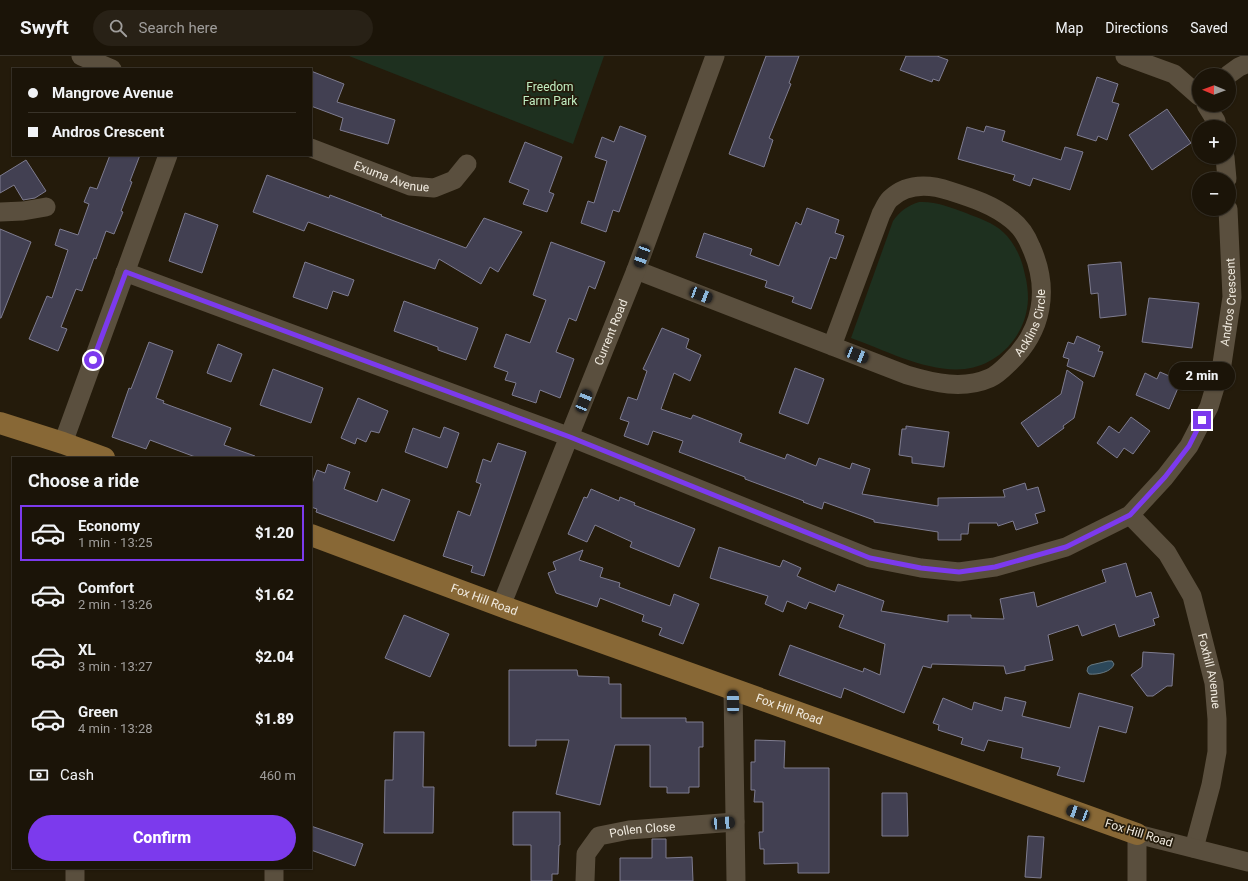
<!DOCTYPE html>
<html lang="en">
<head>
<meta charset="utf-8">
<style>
	:root { --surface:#1b1408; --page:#282116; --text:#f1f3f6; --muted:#a09e9c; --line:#393329; --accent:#7c3aed }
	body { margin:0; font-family:Roboto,sans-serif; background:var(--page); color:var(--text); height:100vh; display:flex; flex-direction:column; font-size:15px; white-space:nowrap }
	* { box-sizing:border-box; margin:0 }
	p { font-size:13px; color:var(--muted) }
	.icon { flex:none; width:22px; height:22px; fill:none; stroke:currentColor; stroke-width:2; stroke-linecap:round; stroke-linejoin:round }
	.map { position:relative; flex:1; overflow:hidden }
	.drawer { position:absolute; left:12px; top:401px; width:300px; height:412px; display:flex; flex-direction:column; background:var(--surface); border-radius:0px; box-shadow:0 1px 3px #0004,0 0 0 1px var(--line) }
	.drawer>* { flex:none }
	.banner { position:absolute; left:12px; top:12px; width:300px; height:88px; border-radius:0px; box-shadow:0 1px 3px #0004,0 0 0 1px var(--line); display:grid; align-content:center; height:88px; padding:0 16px; background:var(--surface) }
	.needle { width:26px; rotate:271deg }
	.tools { position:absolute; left:1192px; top:12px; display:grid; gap:8px }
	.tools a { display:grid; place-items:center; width:44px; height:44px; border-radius:50%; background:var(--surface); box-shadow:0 1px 3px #0004,0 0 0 1px var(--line); font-size:20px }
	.end { position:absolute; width:18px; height:18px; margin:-9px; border:5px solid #7c3aed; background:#fff; box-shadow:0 0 0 2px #fff }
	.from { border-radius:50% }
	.bubble { position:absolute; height:28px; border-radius:14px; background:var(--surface); box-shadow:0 1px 3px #0004,0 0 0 1px var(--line); font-size:13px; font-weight:800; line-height:28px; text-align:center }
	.car { position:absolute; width:12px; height:24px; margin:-12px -6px; border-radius:5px; box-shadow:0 0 3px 1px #0007; background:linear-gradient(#222 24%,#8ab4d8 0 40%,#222 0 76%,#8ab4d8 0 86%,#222 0) }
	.banner b { display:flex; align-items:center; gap:14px; height:38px; font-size:15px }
	.banner b+b { border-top:1px solid var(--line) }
	.banner i { width:10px; height:10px; background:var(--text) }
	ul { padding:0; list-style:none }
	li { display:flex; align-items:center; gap:12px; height:56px; margin:0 8px 6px; padding:0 8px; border:2px solid transparent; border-radius:0px }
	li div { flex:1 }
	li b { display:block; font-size:15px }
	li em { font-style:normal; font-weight:800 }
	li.selected { border-color:var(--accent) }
	li>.icon { width:36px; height:36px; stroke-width:1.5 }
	h2 { padding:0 16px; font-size:18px; line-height:48px }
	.pay { display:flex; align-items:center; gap:10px; height:44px; padding:0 16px; font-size:15px }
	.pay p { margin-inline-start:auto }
	.button { display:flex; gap:8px; margin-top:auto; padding:8px 16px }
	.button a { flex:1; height:46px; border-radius:24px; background:var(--accent); color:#fff; font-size:16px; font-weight:800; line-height:46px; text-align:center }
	header { display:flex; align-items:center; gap:24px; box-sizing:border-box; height:56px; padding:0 20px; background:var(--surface); border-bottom:1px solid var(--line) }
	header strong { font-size:19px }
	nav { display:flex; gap:22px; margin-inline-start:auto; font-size:14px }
	.search { width:280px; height:36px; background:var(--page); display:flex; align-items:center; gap:10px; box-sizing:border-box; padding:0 14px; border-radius:22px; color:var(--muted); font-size:15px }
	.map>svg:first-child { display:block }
	.green { fill:#1e301f }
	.water { fill:#2c485a; stroke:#677982 }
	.building { fill:#424052; stroke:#7e7c90 }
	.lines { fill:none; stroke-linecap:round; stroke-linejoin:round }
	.minor { stroke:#5a4f3e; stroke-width:19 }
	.major { stroke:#886836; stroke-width:22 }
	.route { stroke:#7c3aed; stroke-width:5 }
	.labels { text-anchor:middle; stroke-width:3.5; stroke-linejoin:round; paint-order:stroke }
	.park-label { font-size:12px; fill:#c1eec2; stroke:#241b0b }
	.street-label { font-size:12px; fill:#f1ebe0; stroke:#241b0b }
</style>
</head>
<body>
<header>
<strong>Swyft</strong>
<div class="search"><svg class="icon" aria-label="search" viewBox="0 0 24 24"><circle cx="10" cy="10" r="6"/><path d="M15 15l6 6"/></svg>Search here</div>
<nav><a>Map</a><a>Directions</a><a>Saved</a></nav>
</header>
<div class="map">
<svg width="1248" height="825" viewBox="0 0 1248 825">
	<rect width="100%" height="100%" fill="#241b0b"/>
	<!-- green -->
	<path class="green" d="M349,0H604L573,88Z
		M919,146C935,145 950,151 966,157C978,162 994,167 1003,176C1015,187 1022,203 1025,219C1027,226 1028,235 1028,243C1027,278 1000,309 965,313C928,317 885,294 851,282L893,165C900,155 907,150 919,146Z"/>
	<!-- water -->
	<path class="water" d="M1108,605H1112L1114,608C1112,616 1097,619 1089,618L1087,615L1088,611L1091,609Z"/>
	<!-- building -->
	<path class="building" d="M766,0H799L789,27L791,28L769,82L773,84L764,111L729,98Z
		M906,0H937L948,4L939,25L933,23L932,26L900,14Z
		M311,15L344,28L337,46L395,64L388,88L340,74L343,62L311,50Z
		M1097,21L1118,28L1112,46L1119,48L1107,84L1098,80L1096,85L1077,79Z
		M1167,53L1191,87L1152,114L1129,79Z
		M620,70L646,80L619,156L613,154L606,176L581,167L588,145L594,147L607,105L595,101L602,81L614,86Z
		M986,70L1005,75L1002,85L1061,104L1065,91L1083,96L1070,134L1033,122L1030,130L1013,124L1015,119L958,103L967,71L984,76Z
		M525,86L562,101L549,136L554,138L547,156L523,148L529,134L509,126Z
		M110,99H140L130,125L132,126L121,155L123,156L114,178L106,175L96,203L94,202L82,235L76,233L61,271L67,273L58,295L29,283L47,240L52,242L68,194L55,189L60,173L78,179L89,148L84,146L90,131L97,133Z
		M26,104L46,135L35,142L23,144L14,129L0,137V120Z
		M267,119L329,142L330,139L382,159L381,160L466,192L484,162L522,176L498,216L490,211L481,228L439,203L435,213L308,166L304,175L253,156Z
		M807,152L839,164L835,177L844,180L836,203L830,201L811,253L792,246L794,241L765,231L767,225L696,201L704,177L752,193L750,199L779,210L796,166L801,169Z
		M185,157L218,169L202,217L169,205Z
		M0,173L31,186L1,262H0Z
		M551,186L605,206L595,233L589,230L576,265L569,262L556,296L574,303L560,342L540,334L536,347L512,339L516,327L505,324L508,316L494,311L506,278L530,287L546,244L533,239Z
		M305,206L354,224L348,240L333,235L327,253L293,241Z
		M1121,206L1126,259L1100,262L1098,237L1091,238L1088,209Z
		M1149,242L1199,247L1192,292L1142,286Z
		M404,245L478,272L466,304L438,294V291L394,275Z
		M662,272L689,283L686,292L701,299L690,325L674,317L661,353L691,363L693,359L742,378L739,386L785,403L787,398L816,410L819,402L850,413L852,407L870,413L862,438L938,450V442L1005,441L1003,434L1025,427L1027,434L1038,431L1045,455L1035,458L1038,467L1016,474L1013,465L998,470L997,467H969L968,478H961V484H938V476L874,466V464L824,446L822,453L803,446L804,445L745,423V421L679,396L683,385L653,375L648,389L624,380L629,366L620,363L628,341L637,344L647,315L643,313Z
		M1077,280L1100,290L1098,295L1103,296L1094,321L1067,310L1069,303L1063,301L1068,286L1074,288Z
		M149,286L173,295L156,342L164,345L163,347L231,372L224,389L255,400V402H198L150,384L146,393L112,381L129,332L131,333Z
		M218,288L242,298L231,326L207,317Z
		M795,312L824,323L808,368L779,357Z
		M273,313L323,332L311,367L260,349Z
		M1067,314L1083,326L1074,362L1063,370L1064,372L1038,391L1021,367L1061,338Z
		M1160,316L1181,325L1169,353L1136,339L1145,317L1157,323Z
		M358,342L388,355L379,377L371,375L366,386L357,382L355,388L341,382Z
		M1131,361L1150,375L1133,398L1124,392L1117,402L1097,387L1109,370L1119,377Z
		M906,370L949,376L944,411L912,407V401L899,399L902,373H906Z
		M444,371L459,377L447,412L405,396L413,372L440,382Z
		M498,387L526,396L484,520L471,516L473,510L443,500L458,455L470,460L481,428L476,426L483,403L491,406Z
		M328,408L350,416L344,433L377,446L382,433L410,444L394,485L316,456L317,453L311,451V430L317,414L325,417Z
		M591,433L619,445L620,441L635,447L634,449L695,473L679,511L630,491L632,486L595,469L587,486L568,478L584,441L587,442Z
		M719,491L780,511L783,504L801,512L797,520L835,536L838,528L884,545L881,555L948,566V559H971V562L1004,563L1000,543L1034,536L1037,551L1106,526L1102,514L1126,507L1136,541L1151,536L1159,561L1153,563L1155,569L1119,581L1115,568L1082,580L1078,569L1048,579L1053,604L1025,610V614L1006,618L1004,610L932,608L931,612L923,610L904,657L844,632L841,642L779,619L790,589L863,616L864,612L880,619L885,588L839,571L844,559L809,546L806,553L787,545L783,556L765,548L768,540L710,522Z
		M583,494L579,504L603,512L600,521L620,527L619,531L670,550L674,538L699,548L683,588L659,579L662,572L642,565L644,559L600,542L597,551L556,537L548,517L556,514L553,506Z
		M404,559L449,578L430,621L385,602Z
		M1143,596L1174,598L1172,630H1167L1153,640H1147L1131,619L1142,611Z
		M509,614H577L578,620L609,621V628H621V662H686V666H703V691H699V731H689V737H667V731H650V689H615L600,749L556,738L569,684H536V690H509Z
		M1079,637L1133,651L1126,677L1099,670L1084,726L1057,719L1060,711L1021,702L1023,692L988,684L984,695L961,688L963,682L938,674L939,669L933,667L943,642L972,654L974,646L1002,655L1005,641L1026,646L1022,660L1070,672Z
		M394,676H424L423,731H434L433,777H384L385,724H393Z
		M755,684L785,685L784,712H829V817H798V807L764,808V793H760L759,776H763V746H754L755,734H751V706H755Z
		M882,737H907L908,780H882Z
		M513,756H560V789H559L558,818H552V825H531V789H513Z
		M311,770L363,788L355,810L311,794Z
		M1028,780L1044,781L1041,822L1025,821Z
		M652,783H666V802L692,801L693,825H620V802H652Z"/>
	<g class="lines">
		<!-- minor -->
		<g class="minor">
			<path d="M81,0L112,13"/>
			<path d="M1125,0L1174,18L1199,40"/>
			<path d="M1228,19L1239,11L1248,7"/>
			<path d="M1206,49L1216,65L1217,71"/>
			<path id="s1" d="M311,92L410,130L434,132L454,124L467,108"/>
			<path d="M1225,101L1227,123"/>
			<path d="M0,156L23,155L46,151"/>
			<path id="s2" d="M636,214L907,319C934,327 963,334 990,322C997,319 1004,312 1009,307C1043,275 1050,233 1031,191C1027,181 1021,171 1012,164C994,149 972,142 950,135C929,128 907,127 890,143C886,147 884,153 881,158L832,290"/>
			<path id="s3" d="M125,216L570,381L870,502L921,512L959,516L995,511L1066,491L1130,459L1165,421L1189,390L1209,351L1222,308L1232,241L1228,153"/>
			<path d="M63,387L168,99"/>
			<path id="s4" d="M1130,459L1167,497L1192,540L1214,627L1217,663V696L1211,729L1194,792"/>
			<path id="s5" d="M501,550L636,214L715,0"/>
			<path d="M733,633L736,825"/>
			<path d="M75,825V812"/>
			<path d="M274,825V812"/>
			<path id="s6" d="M585,825L586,798L599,780L629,774L735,766"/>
			<path d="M1137,825V778L1248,806"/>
		</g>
		<!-- major -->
		<g class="major">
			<path d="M0,367L63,387L104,402"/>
			<path id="s7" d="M311,479L501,550L1137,778"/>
		</g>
	</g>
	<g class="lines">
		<!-- route -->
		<path class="route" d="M93,304L126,216L570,381L870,502L921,512L959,516L995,511L1066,491L1130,459L1165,421L1189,390L1202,364"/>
	</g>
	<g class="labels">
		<!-- park labels -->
		<g class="park-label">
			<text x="550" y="35">Freedom<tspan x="550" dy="14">Farm Park</tspan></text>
		</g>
		<!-- street labels -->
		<g class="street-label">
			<text dy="4" stroke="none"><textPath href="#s1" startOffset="86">Exuma Avenue</textPath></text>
			<text dy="4" stroke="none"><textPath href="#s3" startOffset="1312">Andros Crescent</textPath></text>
			<text dy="4" stroke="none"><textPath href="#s2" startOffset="447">Acklins Circle</textPath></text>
			<text dy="4" stroke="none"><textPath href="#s5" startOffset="295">Current Road</textPath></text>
			<text dy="4" stroke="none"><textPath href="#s7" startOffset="185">Fox Hill Road</textPath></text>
			<text dy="4" stroke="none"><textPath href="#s4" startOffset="180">Foxhill Avenue</textPath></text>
			<text dy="4" stroke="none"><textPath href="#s7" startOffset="509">Fox Hill Road</textPath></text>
			<text dy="4" stroke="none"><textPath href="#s6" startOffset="93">Pollen Close</textPath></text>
			<text transform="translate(1139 777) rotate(17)" y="4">Fox Hill Road</text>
		</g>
	</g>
</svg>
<div class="tools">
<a><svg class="needle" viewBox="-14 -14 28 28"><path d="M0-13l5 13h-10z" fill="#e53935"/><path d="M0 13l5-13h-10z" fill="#a09e9c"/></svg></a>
<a>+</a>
<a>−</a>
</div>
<i class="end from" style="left:93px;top:304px"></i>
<i class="end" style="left:1202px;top:364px"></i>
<div class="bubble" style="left:1169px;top:306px;width:66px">2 min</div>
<i class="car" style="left:642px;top:200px;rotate:200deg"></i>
<i class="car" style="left:701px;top:239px;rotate:111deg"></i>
<i class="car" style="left:857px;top:299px;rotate:112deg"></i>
<i class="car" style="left:584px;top:345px;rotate:22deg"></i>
<i class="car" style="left:733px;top:646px;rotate:359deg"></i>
<i class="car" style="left:1078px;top:757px;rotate:290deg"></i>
<i class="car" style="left:723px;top:767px;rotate:86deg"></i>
<div class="banner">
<b><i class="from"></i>Mangrove Avenue</b>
<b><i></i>Andros Crescent</b>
</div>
<section class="drawer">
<h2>Choose a ride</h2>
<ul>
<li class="selected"><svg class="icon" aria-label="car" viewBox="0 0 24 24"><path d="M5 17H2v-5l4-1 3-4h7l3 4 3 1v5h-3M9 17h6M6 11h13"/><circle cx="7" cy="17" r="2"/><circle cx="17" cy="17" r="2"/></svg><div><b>Economy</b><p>1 min · 13:25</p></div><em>$1.20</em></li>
<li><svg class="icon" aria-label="car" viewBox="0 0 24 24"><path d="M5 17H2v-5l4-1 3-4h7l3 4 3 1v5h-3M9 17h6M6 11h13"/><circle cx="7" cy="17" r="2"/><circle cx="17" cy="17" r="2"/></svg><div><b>Comfort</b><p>2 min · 13:26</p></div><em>$1.62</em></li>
<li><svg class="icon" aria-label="car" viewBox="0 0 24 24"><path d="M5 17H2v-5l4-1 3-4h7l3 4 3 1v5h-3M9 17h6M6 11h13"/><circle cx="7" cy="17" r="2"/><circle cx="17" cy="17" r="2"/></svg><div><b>XL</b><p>3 min · 13:27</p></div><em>$2.04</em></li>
<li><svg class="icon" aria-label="car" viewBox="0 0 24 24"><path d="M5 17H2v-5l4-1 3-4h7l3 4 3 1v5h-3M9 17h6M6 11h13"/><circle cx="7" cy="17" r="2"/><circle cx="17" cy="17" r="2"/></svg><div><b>Green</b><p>4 min · 13:28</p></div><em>$1.89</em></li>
</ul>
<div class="pay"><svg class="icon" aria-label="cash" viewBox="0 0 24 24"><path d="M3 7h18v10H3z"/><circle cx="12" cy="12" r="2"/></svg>Cash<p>460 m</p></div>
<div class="button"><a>Confirm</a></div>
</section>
</div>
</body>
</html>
